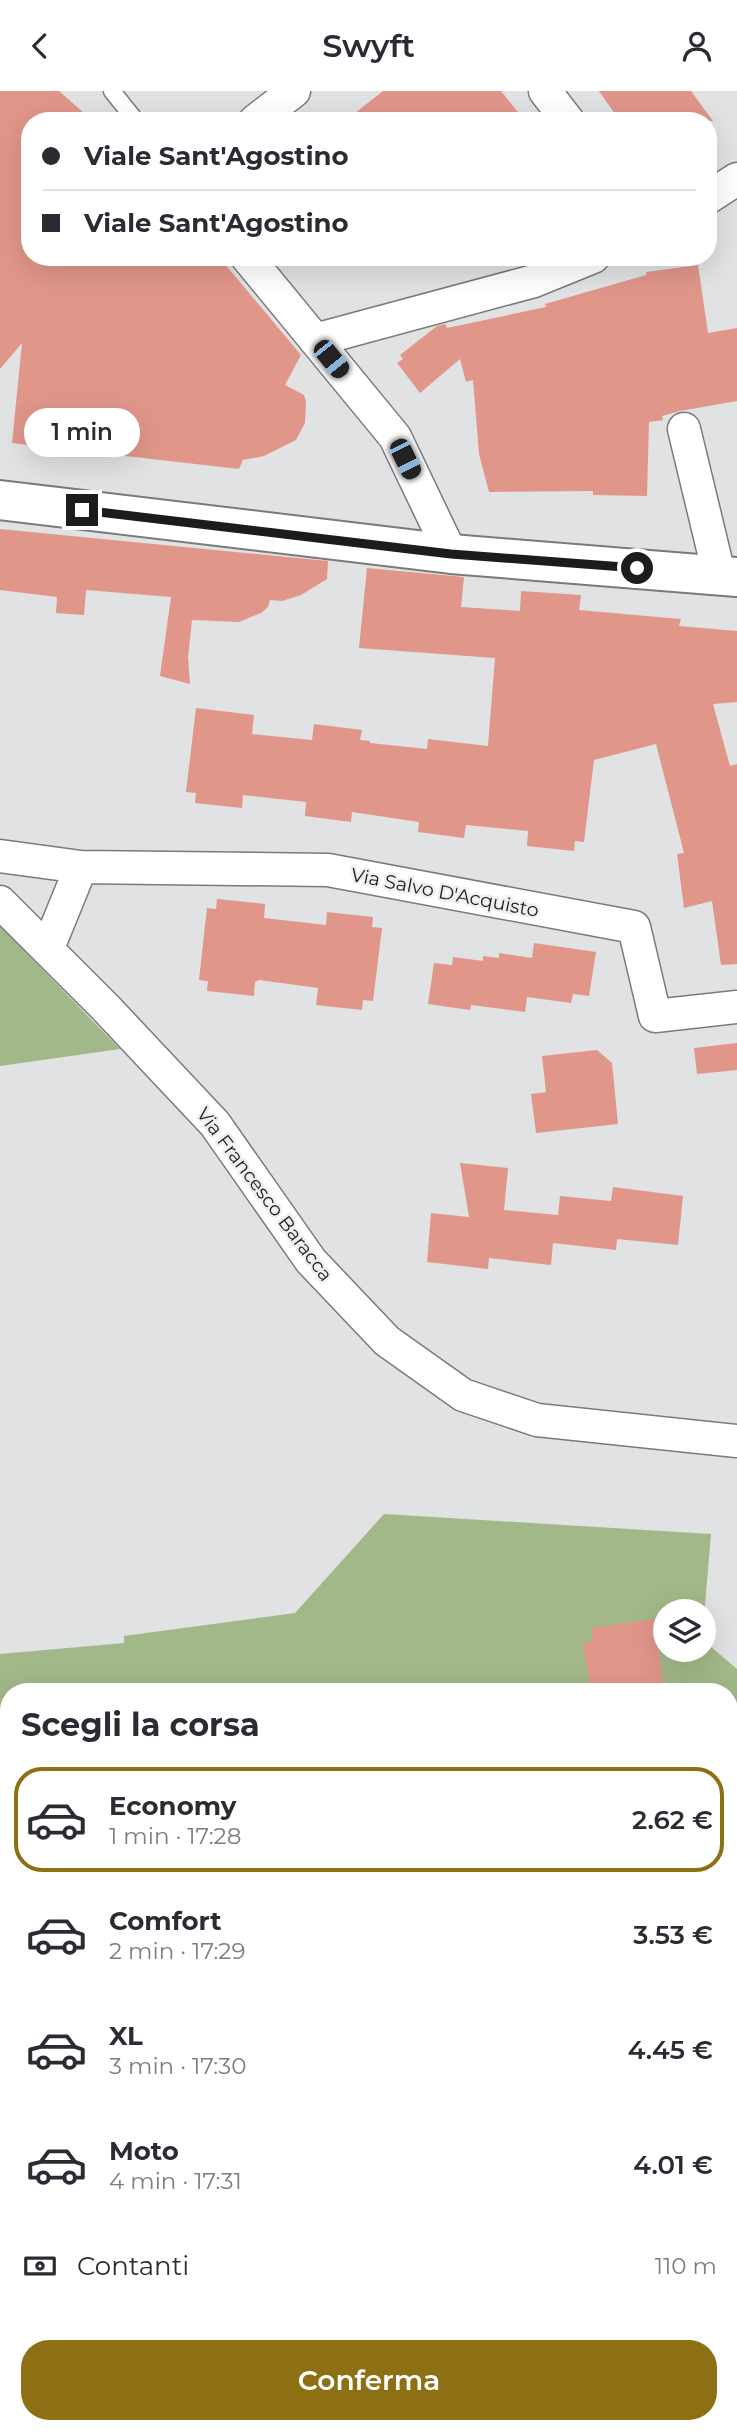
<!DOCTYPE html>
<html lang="it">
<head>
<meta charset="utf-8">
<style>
	:root { --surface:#fff; --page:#f2f2f3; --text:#2b2b33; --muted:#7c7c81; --line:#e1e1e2; --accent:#8d7014 }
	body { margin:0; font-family:Montserrat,sans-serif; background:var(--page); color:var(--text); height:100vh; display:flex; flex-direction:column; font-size:26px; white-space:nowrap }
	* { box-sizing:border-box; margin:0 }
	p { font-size:23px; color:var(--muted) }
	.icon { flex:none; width:38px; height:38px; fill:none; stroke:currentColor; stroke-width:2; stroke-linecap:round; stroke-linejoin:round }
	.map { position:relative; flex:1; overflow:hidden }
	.sheet { position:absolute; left:0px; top:1592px; width:738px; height:751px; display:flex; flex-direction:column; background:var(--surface); border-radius:28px 28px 0 0; box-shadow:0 7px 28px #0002 }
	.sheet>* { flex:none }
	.hud { position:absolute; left:21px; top:21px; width:696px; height:154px; border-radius:28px; box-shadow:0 7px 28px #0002; display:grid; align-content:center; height:154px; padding:0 21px; background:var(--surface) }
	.controls { position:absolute; left:653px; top:1508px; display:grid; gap:14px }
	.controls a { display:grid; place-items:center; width:63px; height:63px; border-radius:50%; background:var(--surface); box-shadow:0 7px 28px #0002; font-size:35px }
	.end { position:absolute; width:32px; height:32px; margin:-16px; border:9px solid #1c1c1d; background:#fff; box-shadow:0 0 0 4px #fff }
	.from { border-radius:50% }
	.bubble { position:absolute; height:49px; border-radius:24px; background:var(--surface); box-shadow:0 7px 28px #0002; font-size:23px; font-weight:600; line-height:49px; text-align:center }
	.car { position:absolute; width:21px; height:42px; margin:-21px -10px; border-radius:9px; box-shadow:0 0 5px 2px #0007; background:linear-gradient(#222 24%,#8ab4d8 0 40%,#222 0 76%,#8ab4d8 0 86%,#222 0) }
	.hud b { display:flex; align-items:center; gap:24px; height:66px; font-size:26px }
	.hud b+b { border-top:2px solid var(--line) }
	.hud i { width:18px; height:18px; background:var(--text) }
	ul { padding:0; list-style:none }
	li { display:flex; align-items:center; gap:21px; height:105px; margin:0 14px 10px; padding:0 7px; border:4px solid transparent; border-radius:28px }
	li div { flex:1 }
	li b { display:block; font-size:26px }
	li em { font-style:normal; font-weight:600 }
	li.selected { border-color:var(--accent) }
	li>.icon { width:63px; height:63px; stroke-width:1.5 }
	h2 { padding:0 21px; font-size:32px; line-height:84px }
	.pay { display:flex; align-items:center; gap:18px; height:77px; padding:0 21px; font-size:26px }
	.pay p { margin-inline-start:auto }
	.button { display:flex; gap:14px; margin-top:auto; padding:14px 21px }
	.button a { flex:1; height:80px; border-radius:28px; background:var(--accent); color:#fff; font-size:28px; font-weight:600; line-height:80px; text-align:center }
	header { display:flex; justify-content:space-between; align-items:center; height:91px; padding:0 21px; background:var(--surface); font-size:32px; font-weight:600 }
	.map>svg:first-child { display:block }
	.green { fill:#a3b888 }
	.water { fill:#6e9fd2 }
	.building { fill:#e1968a }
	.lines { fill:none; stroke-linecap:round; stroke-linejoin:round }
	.lane-casing { stroke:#7a7a7c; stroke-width:19 }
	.street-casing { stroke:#7a7a7c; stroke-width:35 }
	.secondary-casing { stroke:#7a7a7c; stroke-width:42 }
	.path { stroke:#7d7e7f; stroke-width:4.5; stroke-dasharray:3.5 5; stroke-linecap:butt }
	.lane { stroke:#fff; stroke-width:16 }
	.street { stroke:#fff; stroke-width:32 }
	.secondary { stroke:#fff; stroke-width:38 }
	.route { stroke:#1c1c1d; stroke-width:9 }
	.labels { text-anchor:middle; stroke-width:5; stroke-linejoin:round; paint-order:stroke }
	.street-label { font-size:19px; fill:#1c1c1d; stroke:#eeeff0 }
</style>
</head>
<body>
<header><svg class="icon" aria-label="back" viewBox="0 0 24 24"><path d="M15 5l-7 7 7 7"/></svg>Swyft<svg class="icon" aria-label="person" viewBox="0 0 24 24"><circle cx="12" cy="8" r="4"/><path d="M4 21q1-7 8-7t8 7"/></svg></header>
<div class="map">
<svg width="737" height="2342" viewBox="0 0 737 2342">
	<rect width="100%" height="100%" fill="#e1e2e3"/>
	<!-- green -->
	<path class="green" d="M0,835L120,958L0,975Z
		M384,1423L711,1443L704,1526V1521H665V1559H704V1550L737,1578V2228L730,2229V1601H9V2316L0,2317V1563L124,1552V1545L295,1522Z"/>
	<!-- water -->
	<path class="water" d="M737,2280V2342H148L199,2334H730V2281Z"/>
	<!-- building -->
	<path class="building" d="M0,0H59L93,30H30V166H219L301,264L285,294L304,304L306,311L305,332L296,349L264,365L243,369L239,378L12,352L22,252L0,278Z
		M383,0H501L525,30H345Z
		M599,0H691L713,30H620Z
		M698,174L708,242L737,237V310L680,320L662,325L663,329L649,331L647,405L593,404V400L489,401L479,363L473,289L466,291L460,268L420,302L397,272L403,268L400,264L437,235L445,233L447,237L546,216L545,213L646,184V181Z
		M0,438L328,470L327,488L301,504L282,510L270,509L268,516L261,522L239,531L192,529L188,566L190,593L160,585L171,506L86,499L84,524L56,522L57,506L0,499Z
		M367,477L464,486L461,516L520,520L521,500L581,504L579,519L681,528L679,535L737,540V611L713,613L730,675L737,673V873L721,874L712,810L684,817L677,763L684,762L656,653L594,669L584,751L575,750L574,760L527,755L528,740L466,734L464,747L418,741L419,731L352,721L351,731L305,725L306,711L243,704L242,717L195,712L196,702L186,701L196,617L254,624L252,643L312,649L314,633L362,639L360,649L370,650V652L427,658L428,648L488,655L495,567L359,557Z
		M217,808L265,813L264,827L326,834L327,821L373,826L372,836L382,837L373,910L363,909L362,919L316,914L318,897L259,889L255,891L254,905L207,900L208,890L199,889L207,817L216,818Z
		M534,852L596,861L589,905L573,903L571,912L527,906L525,921L471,914L470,919L428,913L434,872L452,874L453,866L483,870V865L499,867V862L532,867Z
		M737,952V979L697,983L694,957Z
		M597,959L612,972L618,1033L536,1042L531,1003L546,1001L542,965Z
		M460,1072L508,1077L504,1119L558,1124L560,1105L611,1110L613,1096L683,1105L678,1154L617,1148L616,1159L553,1152L551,1174L489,1167L488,1178L427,1171L431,1122L469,1126Z
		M654,1528L665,1601H591L583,1552L593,1551L591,1537Z"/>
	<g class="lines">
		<!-- lane casing -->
		<g class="lane-casing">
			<path id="lane" d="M112,0L136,30"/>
		</g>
		<!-- street casing -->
		<g class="street-casing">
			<path id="street" d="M545,0L568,30
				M255,30L294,0
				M709,106L737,88
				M247,166L395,346L451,463
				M315,249L534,190L593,166
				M684,338L719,483
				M0,765L81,776L48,857
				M81,776L328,779L634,836L655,925L737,916
				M0,811L105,916L215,1033L311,1170L387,1250L463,1304L537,1329L737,1350"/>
		</g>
		<!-- secondary casing -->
		<g class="secondary-casing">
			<path id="secondary" d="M0,409L451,463L737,486"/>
		</g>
		<!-- path -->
		<path class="path" d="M730,2136L737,2135
			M0,2202L9,2201
			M730,2207L737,2206
			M0,2280L9,2290
			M0,2295L9,2294"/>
		<!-- lane -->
		<use href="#lane" class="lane"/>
		<!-- street -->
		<use href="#street" class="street"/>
		<!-- secondary -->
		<use href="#secondary" class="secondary"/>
	</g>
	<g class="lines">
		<!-- route -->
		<path class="route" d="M82,419L451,463L637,477"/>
	</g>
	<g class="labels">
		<!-- street labels -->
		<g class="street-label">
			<text transform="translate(445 801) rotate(11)" y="7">Via Salvo D'Acquisto</text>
			<text transform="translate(265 1103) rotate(53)" y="7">Via Francesco Baracca</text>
		</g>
	</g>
</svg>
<div class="controls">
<a><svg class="icon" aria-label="layers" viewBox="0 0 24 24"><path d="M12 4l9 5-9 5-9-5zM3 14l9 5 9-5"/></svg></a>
</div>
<i class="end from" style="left:637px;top:477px"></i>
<i class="end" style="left:82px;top:419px"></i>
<div class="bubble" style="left:24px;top:317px;width:116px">1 min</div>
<i class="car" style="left:331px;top:268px;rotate:141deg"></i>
<i class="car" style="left:405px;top:368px;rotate:154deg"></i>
<div class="hud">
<b><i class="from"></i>Viale Sant'Agostino</b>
<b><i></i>Viale Sant'Agostino</b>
</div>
<section class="sheet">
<h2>Scegli la corsa</h2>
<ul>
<li class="selected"><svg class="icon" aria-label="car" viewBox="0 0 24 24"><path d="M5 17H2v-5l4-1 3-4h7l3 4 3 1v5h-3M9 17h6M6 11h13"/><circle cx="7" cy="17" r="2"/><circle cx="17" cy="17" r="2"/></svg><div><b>Economy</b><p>1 min · 17:28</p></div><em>2.62 €</em></li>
<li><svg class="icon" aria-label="car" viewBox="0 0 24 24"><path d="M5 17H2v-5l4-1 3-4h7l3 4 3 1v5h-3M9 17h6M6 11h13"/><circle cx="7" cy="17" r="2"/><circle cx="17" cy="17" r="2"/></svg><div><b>Comfort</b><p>2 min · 17:29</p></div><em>3.53 €</em></li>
<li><svg class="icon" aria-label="car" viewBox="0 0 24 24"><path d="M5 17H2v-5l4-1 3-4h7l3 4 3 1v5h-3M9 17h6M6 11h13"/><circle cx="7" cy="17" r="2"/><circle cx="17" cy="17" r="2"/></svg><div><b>XL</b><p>3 min · 17:30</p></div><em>4.45 €</em></li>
<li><svg class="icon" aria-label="car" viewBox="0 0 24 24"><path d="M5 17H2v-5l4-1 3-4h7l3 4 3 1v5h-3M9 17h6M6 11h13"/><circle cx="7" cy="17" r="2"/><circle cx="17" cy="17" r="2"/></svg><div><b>Moto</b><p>4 min · 17:31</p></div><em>4.01 €</em></li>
</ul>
<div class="pay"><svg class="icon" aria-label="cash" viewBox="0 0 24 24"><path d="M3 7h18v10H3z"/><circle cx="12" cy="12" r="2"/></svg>Contanti<p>110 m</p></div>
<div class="button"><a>Conferma</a></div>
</section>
</div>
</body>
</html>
